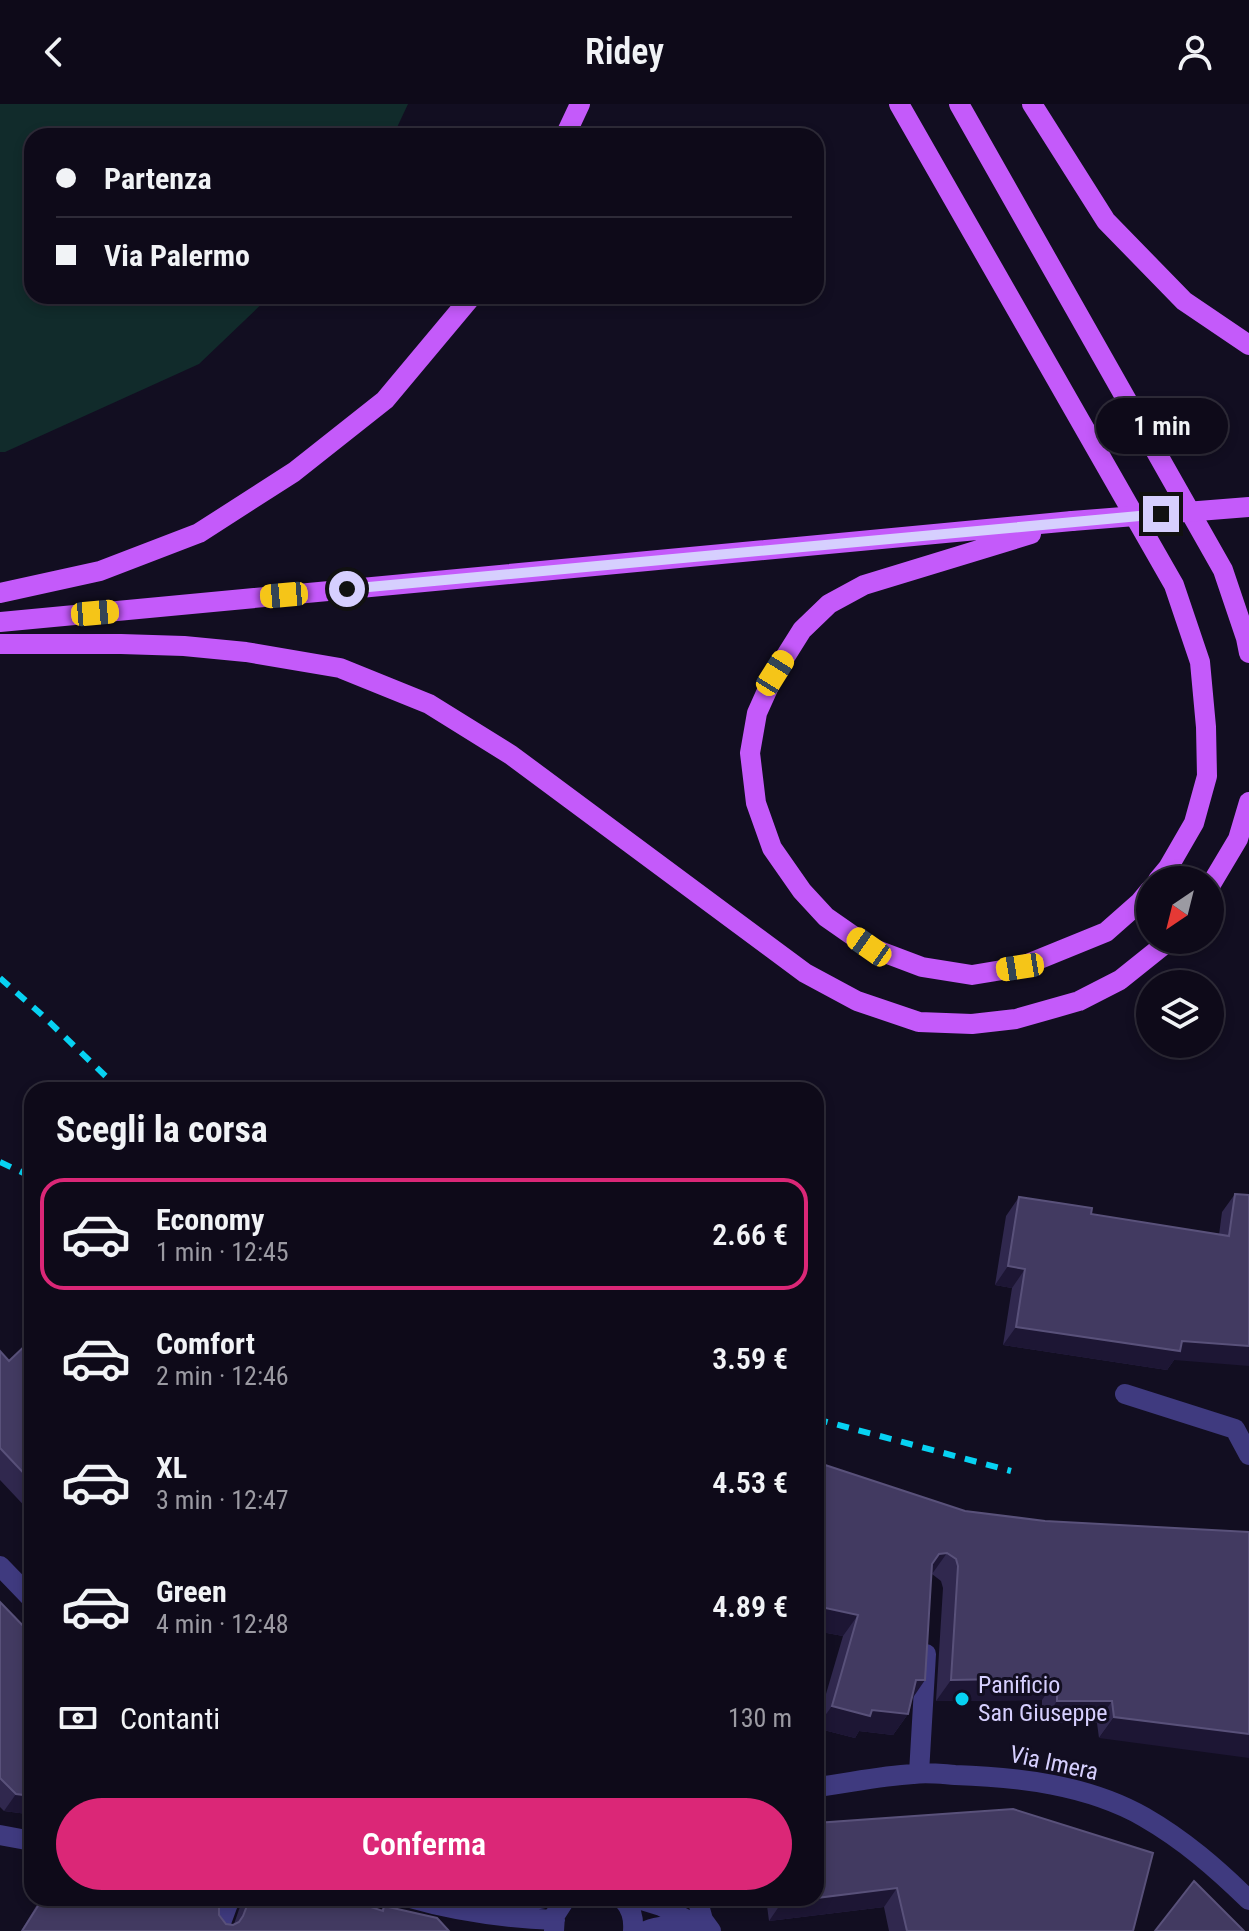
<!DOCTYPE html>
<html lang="it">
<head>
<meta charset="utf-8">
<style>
	:root { --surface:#0e0a19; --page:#171322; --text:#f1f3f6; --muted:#9b9aa2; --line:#2e2b38; --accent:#db2777 }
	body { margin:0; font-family:"Roboto Condensed",sans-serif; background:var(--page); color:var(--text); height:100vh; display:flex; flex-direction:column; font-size:30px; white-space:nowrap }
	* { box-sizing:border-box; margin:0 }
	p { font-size:26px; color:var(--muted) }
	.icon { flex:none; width:44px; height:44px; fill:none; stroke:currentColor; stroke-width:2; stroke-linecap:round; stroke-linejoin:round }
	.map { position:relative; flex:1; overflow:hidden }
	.panel { position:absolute; left:24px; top:978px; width:800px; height:824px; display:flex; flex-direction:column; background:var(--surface); border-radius:24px; box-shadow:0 4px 12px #0003,0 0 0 2px var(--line) }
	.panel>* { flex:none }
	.hud { position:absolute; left:24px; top:24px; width:800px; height:176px; border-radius:24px; box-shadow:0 4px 12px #0003,0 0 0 2px var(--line); display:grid; align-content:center; height:176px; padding:0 32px; background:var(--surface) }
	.needle { width:52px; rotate:215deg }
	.controls { position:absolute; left:1136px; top:762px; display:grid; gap:16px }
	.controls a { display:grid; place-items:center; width:88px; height:88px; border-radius:50%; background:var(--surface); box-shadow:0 4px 12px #0003,0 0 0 2px var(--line); font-size:40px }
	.end { position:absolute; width:36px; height:36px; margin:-18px; border:10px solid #d6cffe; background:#111; box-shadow:0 0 0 4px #111 }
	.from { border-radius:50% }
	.bubble { position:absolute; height:56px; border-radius:28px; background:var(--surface); box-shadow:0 4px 12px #0003,0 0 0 2px var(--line); font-size:26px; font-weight:600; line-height:56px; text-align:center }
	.car { position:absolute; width:24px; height:48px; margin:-24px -12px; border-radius:10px; box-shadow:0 0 6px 2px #0007; background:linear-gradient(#f5c518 24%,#345 0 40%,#f5c518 0 76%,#345 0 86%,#f5c518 0) }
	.hud b { display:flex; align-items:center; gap:28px; height:76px; font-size:30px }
	.hud b+b { border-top:2px solid var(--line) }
	.hud i { width:20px; height:20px; background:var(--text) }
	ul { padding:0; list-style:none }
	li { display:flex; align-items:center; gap:24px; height:112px; margin:0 16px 12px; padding:0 16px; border:4px solid transparent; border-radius:24px }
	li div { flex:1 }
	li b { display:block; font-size:30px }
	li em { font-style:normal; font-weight:600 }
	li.current { border-color:var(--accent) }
	li>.icon { width:72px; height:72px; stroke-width:1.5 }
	h2 { padding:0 32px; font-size:36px; line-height:96px }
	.pay { display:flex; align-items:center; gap:20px; height:88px; padding:0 32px; font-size:30px }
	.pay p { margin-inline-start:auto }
	.button { display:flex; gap:16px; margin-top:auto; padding:16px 32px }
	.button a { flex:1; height:92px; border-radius:48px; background:var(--accent); color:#fff; font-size:32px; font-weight:600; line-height:92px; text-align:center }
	header { display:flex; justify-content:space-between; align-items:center; height:104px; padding:0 32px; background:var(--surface); font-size:36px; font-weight:600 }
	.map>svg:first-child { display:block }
	.green { fill:#112b2b }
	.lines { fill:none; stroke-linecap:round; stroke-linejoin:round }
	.minor { stroke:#3f3a7f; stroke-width:20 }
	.major { stroke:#c45afa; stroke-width:20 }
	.rail { stroke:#07d2f2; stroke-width:6; stroke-dasharray:12 10; stroke-linecap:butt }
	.major-bridge { stroke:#c45afa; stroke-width:20 }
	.wall { fill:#30284e }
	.shaded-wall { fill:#1d1634 }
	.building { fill:#423a61; stroke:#59517a; stroke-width:2 }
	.route { stroke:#d6cffe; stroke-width:10 }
	.poi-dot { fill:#07d2f2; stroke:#120e21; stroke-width:3 }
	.labels { text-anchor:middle; stroke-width:6; stroke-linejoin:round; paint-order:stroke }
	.poi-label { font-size:24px; fill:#d6cffe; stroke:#120e21; text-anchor:start }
	.street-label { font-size:24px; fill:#d6cffe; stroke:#120e21 }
</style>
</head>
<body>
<header><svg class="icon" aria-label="back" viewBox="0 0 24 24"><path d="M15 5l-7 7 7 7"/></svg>Ridey<svg class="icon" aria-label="person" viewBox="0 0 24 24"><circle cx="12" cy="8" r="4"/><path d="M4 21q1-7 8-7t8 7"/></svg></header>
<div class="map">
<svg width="1249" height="1827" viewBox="0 0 1249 1827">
	<rect width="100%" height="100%" fill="#120e21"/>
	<!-- green -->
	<path class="green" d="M0,0H408L393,32H32V192H270L199,260L5,348H0Z"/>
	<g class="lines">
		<!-- minor -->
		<path class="minor" d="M1125,1290L1235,1325L1249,1351
			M0,1462L32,1495
			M919,1669L926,1550
			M816,1683C848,1679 880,1672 913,1670C927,1668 941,1670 955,1671C1018,1673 1088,1681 1144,1713C1184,1736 1216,1764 1249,1796
			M0,1731L32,1737
			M410,1794C458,1808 505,1814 555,1816
			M622,1794C631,1804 634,1813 633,1827
			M635,1794L661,1802L708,1827
			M697,1794L703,1816L711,1827
			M490,1804L545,1794
			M218,1827L230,1794
			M554,1827L555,1811L566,1794
			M646,1827C660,1821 671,1822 684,1827"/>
		<!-- major -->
		<path class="major" d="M899,0L1174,481L1200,558L1206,623L1207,672L1194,719L1168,764L1158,776
			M959,0L1223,466L1246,534L1249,549
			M1032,0L1106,117L1184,197L1249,241
			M565,32L580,0
			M1031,430L864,481L829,500L802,526L775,569L757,609L750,649L756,699L772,744L802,787L826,813L869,843L922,863L972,871L1020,863L1106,828L1140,798L1150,786
			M0,489L100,467L199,429L294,368L385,296L472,192
			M0,518L1072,417
			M0,540H121L184,542L246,548L340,564L429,600L511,651L805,869L857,897L919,918L972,920L1016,915L1079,897L1120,876L1170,836
			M1210,782L1238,735L1249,698"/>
		<!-- rail -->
		<path class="rail" d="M0,874L41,910L120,986
			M0,1058L32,1073
			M816,1315L1011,1367"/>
		<!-- major-bridge -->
		<path class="major-bridge" d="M1072,417L1249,403"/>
	</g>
	<!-- wall -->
	<path class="wall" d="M1235,1090L1249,1091L1174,1256L1167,1266L1003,1241L1012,1184L995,1181L1006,1112L1019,1093L1091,1110L1219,1131L1222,1108Z
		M32,1235V1410L0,1376V1247L9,1257Z
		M965,1407L1045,1417L1249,1428L1099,1634L1097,1619H1042V1596L936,1597L943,1484L941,1477L932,1470L908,1610L893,1631L859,1627L855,1634L816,1624L843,1532L816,1527Z
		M0,1498L27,1710L4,1707L0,1703Z
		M816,1719L1133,1827H889L884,1803L769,1817L766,1794H816Z
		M41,1794H124L129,1795L130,1794H223L219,1804V1811L226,1820L233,1821L234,1820L243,1794H343L381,1806L384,1802L449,1827H21Z"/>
	<!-- shaded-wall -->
	<path class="shaded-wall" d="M1008,1162L1025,1165L1012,1184L995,1181Z
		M1016,1223L1249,1242V1262L1174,1256L1167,1266L1003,1241Z
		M947,1449L932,1470L924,1472L939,1450Z
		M816,1502L858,1511L843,1532L816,1527Z
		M1057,1574L1042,1596L936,1597L951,1576Z
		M916,1576H925L910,1598Z
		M1057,1597H1112L1097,1619H1042Z
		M832,1602L872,1606L908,1610L893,1631L859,1627L855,1634L816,1624Z
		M1114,1613L1249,1630V1654L1099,1634Z
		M16,1690L32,1692V1705L27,1710L4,1707Z
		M897,1784L884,1803L769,1817L782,1798Z"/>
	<!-- building -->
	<path class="building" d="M1235,1090L1249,1091V1242L1182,1237L1180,1247L1016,1223L1025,1165L1008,1162L1019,1093L1092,1104L1091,1110L1229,1132Z
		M32,1235V1378L0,1344V1247L9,1257Z
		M816,1358L965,1407L1045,1417L1249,1428V1630L1114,1613L1112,1597H1057V1574L951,1576L958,1462L956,1455L947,1449L939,1450L932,1460L925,1576H916L908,1610L872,1606L870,1612L832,1602L858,1511L816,1502Z
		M0,1498L32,1531V1692L16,1690L0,1674Z
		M1013,1705L1153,1749L1133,1827H907L897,1784L816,1794V1719Z
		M1194,1777L1244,1827H1155Z
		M43,1794H124L135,1797L136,1794H223L219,1804V1811L226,1820L233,1821L239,1818L243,1812L250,1794H343L383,1807L384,1802L437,1814L449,1827H22Z
		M782,1794H814L782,1798Z"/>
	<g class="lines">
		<!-- route -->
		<path class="route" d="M347,485L1161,410"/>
	</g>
	<!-- markers -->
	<circle class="poi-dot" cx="962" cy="1595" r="8"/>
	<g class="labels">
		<!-- poi labels -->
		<g class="poi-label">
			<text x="978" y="1589">Panificio<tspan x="978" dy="28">San Giuseppe</tspan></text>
		</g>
		<!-- street labels -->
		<g class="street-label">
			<text transform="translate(1054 1659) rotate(12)" y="8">Via Imera</text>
		</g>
	</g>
</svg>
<div class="controls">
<a><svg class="needle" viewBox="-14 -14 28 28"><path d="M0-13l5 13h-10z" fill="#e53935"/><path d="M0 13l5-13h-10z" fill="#9b9aa2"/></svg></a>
<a><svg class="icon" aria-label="layers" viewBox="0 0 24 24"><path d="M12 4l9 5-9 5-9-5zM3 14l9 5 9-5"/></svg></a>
</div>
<i class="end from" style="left:347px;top:485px"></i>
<i class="end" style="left:1161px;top:410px"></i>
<div class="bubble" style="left:1096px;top:294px;width:132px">1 min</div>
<i class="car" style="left:284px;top:491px;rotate:265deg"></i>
<i class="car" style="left:95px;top:509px;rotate:85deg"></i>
<i class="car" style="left:775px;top:569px;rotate:32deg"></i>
<i class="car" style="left:869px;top:843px;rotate:305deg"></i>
<i class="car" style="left:1020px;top:863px;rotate:261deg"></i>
<div class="hud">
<b><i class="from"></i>Partenza</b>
<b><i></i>Via Palermo</b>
</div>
<section class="panel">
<h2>Scegli la corsa</h2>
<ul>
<li class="current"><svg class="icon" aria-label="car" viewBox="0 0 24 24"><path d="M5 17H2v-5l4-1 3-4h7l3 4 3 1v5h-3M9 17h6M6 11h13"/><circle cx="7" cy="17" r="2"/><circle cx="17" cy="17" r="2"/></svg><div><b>Economy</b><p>1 min · 12:45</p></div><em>2.66 €</em></li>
<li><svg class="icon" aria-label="car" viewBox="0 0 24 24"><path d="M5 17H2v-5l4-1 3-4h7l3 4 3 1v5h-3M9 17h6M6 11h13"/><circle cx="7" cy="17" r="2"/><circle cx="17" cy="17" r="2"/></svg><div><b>Comfort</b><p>2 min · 12:46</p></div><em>3.59 €</em></li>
<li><svg class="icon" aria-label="car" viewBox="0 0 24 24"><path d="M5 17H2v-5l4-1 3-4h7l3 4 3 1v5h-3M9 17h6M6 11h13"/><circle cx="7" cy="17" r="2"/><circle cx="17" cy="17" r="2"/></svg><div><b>XL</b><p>3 min · 12:47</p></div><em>4.53 €</em></li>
<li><svg class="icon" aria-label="car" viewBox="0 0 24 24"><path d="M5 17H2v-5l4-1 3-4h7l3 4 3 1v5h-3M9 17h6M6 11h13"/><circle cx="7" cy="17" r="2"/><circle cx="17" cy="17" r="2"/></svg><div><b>Green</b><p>4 min · 12:48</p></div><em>4.89 €</em></li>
</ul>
<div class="pay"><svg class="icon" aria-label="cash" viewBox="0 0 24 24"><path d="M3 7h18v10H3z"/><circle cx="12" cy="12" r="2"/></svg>Contanti<p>130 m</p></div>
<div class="button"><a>Conferma</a></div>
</section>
</div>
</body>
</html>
